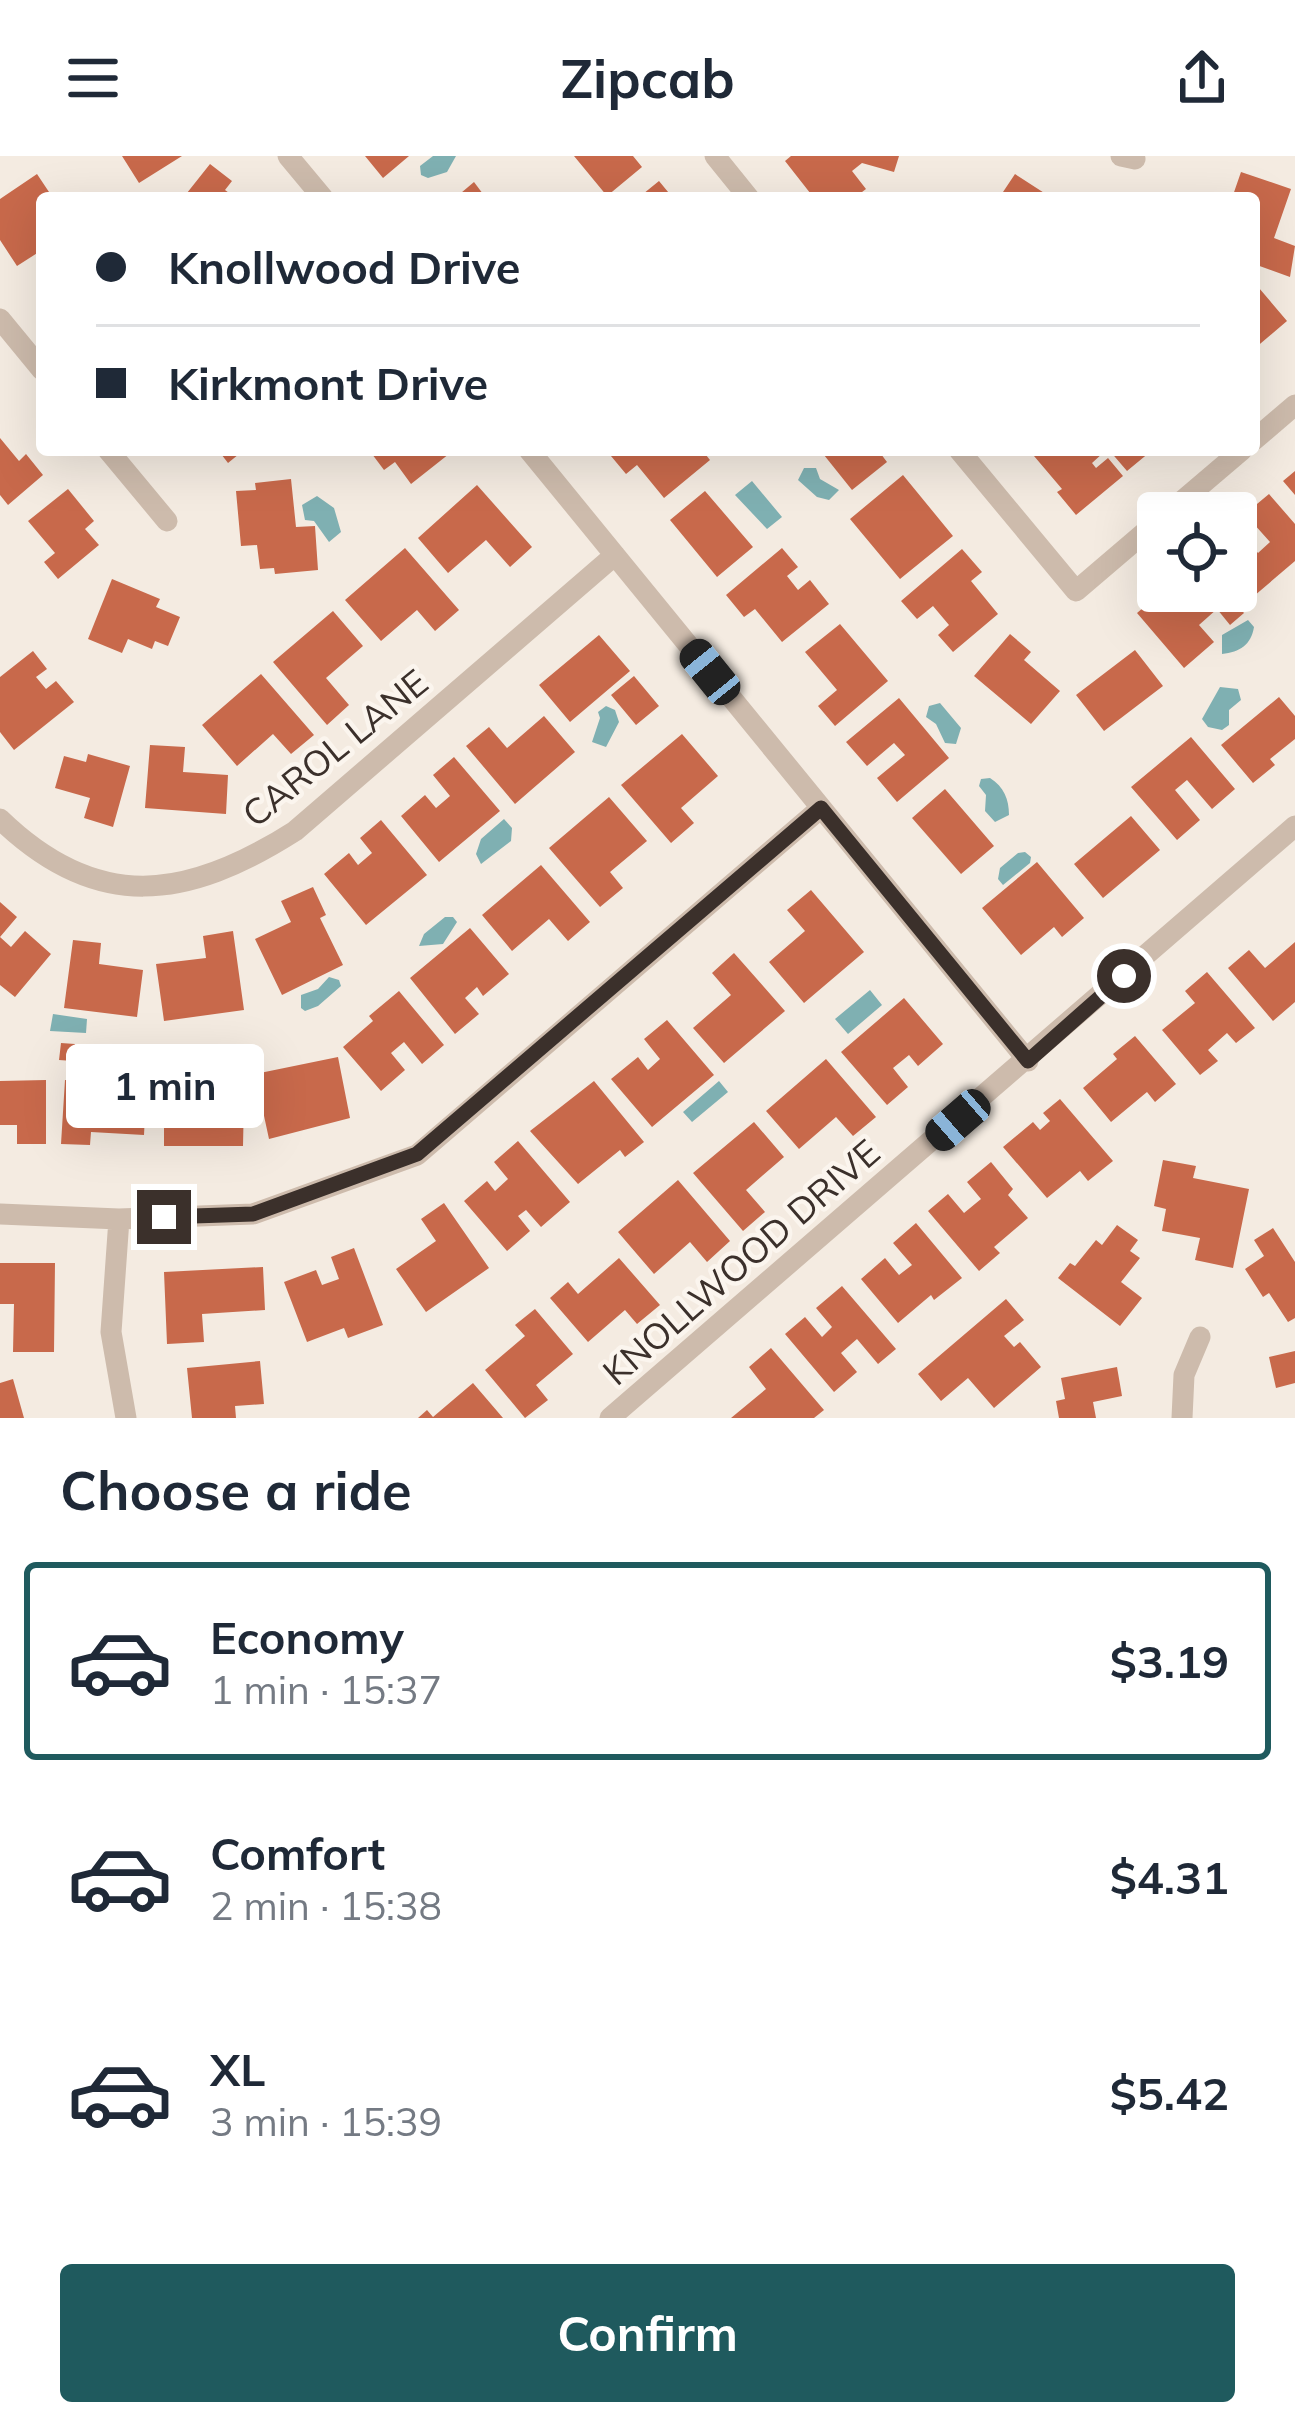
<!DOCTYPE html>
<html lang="en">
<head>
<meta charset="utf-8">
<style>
	:root { --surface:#fff; --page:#f2f2f3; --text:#1f2937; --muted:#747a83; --line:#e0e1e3; --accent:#1f5a5e }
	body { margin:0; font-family:Mulish,sans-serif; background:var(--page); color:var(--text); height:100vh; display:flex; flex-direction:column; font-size:45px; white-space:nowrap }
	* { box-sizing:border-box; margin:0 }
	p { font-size:39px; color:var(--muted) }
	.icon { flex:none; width:66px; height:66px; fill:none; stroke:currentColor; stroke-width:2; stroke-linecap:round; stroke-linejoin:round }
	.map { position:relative; height:1262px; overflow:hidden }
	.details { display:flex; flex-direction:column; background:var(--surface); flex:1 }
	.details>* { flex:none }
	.guide { position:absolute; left:36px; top:36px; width:1224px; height:264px; border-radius:12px; box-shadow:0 12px 48px #0002; display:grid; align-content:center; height:264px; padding:0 60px; background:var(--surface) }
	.controls { position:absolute; left:1137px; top:336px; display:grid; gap:24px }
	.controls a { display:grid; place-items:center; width:120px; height:120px; border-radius:12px; background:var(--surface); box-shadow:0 12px 48px #0002; font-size:60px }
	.end { position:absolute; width:54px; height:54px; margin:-27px; border:15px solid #3b302b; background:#fff; box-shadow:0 0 0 6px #fff }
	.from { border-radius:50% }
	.bubble { position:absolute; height:84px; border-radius:12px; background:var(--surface); box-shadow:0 12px 48px #0002; font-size:39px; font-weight:700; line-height:84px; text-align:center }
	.car { position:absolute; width:36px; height:72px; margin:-36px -18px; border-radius:15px; box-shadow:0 0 9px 3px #0007; background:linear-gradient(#222 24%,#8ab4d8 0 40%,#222 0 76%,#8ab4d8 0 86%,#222 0) }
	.guide b { display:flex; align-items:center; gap:42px; height:114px; font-size:45px }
	.guide b+b { border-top:3px solid var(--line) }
	.guide i { width:30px; height:30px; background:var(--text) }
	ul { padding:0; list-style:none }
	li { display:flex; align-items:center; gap:36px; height:198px; margin:0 24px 18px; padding:0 36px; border:6px solid transparent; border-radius:12px }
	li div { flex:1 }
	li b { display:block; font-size:45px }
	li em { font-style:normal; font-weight:700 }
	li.current { border-color:var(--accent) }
	li>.icon { width:108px; height:108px; stroke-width:1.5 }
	h2 { padding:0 60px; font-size:54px; line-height:144px }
	.button { display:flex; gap:24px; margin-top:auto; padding:24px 60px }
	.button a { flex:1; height:138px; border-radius:12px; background:var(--accent); color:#fff; font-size:48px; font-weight:700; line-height:138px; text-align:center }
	header { display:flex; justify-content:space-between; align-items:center; height:156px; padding:0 60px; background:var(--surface); font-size:54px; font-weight:700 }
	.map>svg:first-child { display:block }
	.water { fill:#7fb0b2 }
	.building { fill:#c8694b }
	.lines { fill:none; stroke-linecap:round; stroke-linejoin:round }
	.street { stroke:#cdbbac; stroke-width:21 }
	.route { stroke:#3b302b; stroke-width:15 }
	.labels { text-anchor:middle; stroke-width:9; stroke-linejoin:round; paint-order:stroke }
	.street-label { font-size:36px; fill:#3b302b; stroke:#fbf5ee }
</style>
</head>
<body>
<header><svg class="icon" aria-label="menu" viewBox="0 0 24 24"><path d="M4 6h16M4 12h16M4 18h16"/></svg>Zipcab<svg class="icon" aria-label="share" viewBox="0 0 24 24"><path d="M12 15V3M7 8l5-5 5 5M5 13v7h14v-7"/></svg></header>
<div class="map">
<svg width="1295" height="1262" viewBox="0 0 1295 1262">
	<rect width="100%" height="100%" fill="#f4ebe1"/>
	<!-- water -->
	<path class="water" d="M433,0H456L447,16L428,22L421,19L420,10Z
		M804,312H816L820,323L839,334L829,344L817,341L798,324Z
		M752,325L782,361L767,373L735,339Z
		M317,340L334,352L341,376L329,386L314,365L305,364L302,349Z
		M1248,464L1254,471C1251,489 1240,496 1222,498V479Z
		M1220,531L1238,533L1241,544L1229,554V569L1222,574L1208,571L1202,563Z
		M940,547L961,572L956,588L945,587L936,568L926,561L929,550Z
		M606,550L615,554L619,566L606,591L592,586L600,562L598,556Z
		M990,622C1004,631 1009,643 1009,659L995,666L985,655L986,639L979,630L981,623Z
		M504,663L512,672L511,685L481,708L476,698L481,683Z
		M1025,696L1031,701L1030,707L1003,729L998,723L1000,712L1018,697Z
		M445,761H453L457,766L443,788L419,790L424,778Z
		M329,821L339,824L341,830L318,850L305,855L301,852V839L318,833Z
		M870,834L882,849L848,878L835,863Z
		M53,858L87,863L86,877L50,875Z
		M719,925L728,936L692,966L683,956Z"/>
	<!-- building -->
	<path class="building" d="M122,0H182L139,27Z
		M365,0H409L383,22Z
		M574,0H633L642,11L607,40Z
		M791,0H899L894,16L862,7L852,15L866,33L854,42H814L785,5Z
		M210,8L232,25L225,34L236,42H183Z
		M1241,16L1291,33L1274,82L1295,90L1290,121L1254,108V42H1232Z
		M37,18L53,42H42V94L17,110L0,84V43Z
		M1015,18L1052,42H999Z
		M659,25L673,42H638Z
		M474,26L486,42H455Z
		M1259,132L1287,165L1254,193V136Z
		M0,282L19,305L26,298L43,319L8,349L0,339Z
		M218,294H244L228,307Z
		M369,294H454L411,328L395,306L384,314Z
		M606,294H702L710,304L664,342L637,309L626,318Z
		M820,294H878L887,306L852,334Z
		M1040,294H1100L1103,297L1092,307L1096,312L1108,302L1123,320L1076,359L1057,336L1062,333L1034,300Z
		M1109,294H1148L1150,296L1127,315Z
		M1295,315V339L1283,325Z
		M903,319L953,380L900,423L850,363Z
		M291,323L296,371L315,370L318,414L275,418L274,412L260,413L257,389L241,390L236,335L256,334L255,327Z
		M477,329L532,391L510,411L486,384L448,417L418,382Z
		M68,333L94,365L85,373L99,389L58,423L44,406L55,397L28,365Z
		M705,335L753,391L717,421L670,364Z
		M1269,338L1295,368V405L1254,440L1236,419V372L1258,397L1270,386L1245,358Z
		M405,392L459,454L435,475L417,454L381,485L345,444Z
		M782,392L798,411L787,420L798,434L810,424L829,448L782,486L755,453L744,461L726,439Z
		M962,393L982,416L971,425L998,458L953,496L938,479L949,469L933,450L917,463L901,445Z
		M112,423L160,443L156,451L180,461L168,490L155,485L152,493L128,483L122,497L88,483Z
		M1163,435H1225L1244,457L1230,469L1217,453L1199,469L1214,486L1184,512L1137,457Z
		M333,455L363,490L326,522L349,549L327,569L273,506Z
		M840,468L888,525L835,570L818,550L837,534L805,496Z
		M1010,478L1031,496L1024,504L1060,535L1031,568L974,520Z
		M599,479L630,515L570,566L539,529Z
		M1135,494L1163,530L1104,575L1076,539Z
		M33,495L47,513L36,521L46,533L56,525L74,546L14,594L0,576V521Z
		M261,518L314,579L291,598L273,578L237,610L202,569Z
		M634,520L659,550L636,569L611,539Z
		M1279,541L1295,560V583L1270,603L1275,609L1253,627L1221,589Z
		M899,542L949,602L897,646L877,622L905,599L894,587L867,610L846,586Z
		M544,560L575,596L515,648L466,590L489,571L507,592Z
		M682,578L718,620L681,652L694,667L671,687L621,629Z
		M1191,581L1235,633L1212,653L1187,624L1175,634L1200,664L1177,684L1131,631Z
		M150,589L185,591L183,616L228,619L226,658L145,652Z
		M88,598L130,610L113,671L84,662L90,642L55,632L64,600L86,606Z
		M454,601L500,655L439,706L401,660L425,639L436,652L450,640L433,619Z
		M945,633L994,690L961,718L912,662Z
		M609,641L647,685L610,716L623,732L600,751L549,692Z
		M1131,660L1160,694L1103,742L1074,708Z
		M381,664L427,719L366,769L324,718L349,697L358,709L372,697L360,682Z
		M1037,706L1084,762L1062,781L1054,771L1021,799L982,752Z
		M541,709L590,766L568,785L549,763L512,795L482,759Z
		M313,731L326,759L320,762L343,809L282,839L255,783L291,766L281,745Z
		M811,734L864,796L804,847L769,806L805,775L787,754Z
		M0,746L17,761L0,781Z
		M470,772L509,818L483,840L477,831L465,842L479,858L455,878L410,822Z
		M25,775L51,798L15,841L0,829V781L11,791Z
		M233,775L244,854L164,865L156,808L206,802L203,780Z
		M73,784L101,787L99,808L143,814L137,861L64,852Z
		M1295,786V846L1273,865L1228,812L1249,794L1265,812Z
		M734,797L785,855L724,907L693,872L731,839L712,817Z
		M1207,816L1255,872L1236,887L1227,877L1208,894L1218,905L1200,919L1162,874L1195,847L1185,835Z
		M399,835L444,889L422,908L404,886L391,897L405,914L381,935L343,891L373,865L369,860Z
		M904,842L943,888L918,910L909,899L893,912L908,931L887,949L841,896Z
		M667,864L714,919L652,971L611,923L638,901L648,914L660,903L644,883Z
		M1135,880L1176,928L1155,946L1147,936L1111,966L1083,932L1117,903L1113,898Z
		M61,887L75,888L73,905L59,904Z
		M338,901L350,962L269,983L255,918Z
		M826,903L876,961L853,980L836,961L799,993L766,955Z
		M126,918L147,919L144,979L91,976L90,989L61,988L65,924L125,928Z
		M164,919H195V942H244L243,990H164Z
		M46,924V988H17V969H0V925Z
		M594,925L644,986L625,1001L620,994L578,1028L530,975Z
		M1060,943L1113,1005L1088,1025L1080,1015L1047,1042L1003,991L1033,966L1040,974L1050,965L1043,957Z
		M754,966L784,1001L746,1034L765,1056L743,1075L693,1017Z
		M518,985L570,1046L541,1071L526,1054L518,1060L530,1075L507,1095L464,1045L487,1025L495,1035L508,1023L494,1006Z
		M1163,1004L1196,1010L1193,1022L1249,1033L1233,1112L1195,1104L1200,1082L1162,1075L1166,1053L1154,1050Z
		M991,1006L1013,1033L1008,1039L1028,1062L994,1091L1000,1097L979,1115L928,1055L948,1038L964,1057L981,1043L967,1026Z
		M678,1024L730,1085L707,1106L690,1086L654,1118L618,1076Z
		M444,1047L489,1112L426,1156L396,1113L436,1085L421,1063Z
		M916,1067L962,1122L934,1144L931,1139L898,1167L861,1123L885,1102L899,1119L912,1109L893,1087Z
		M1117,1069L1138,1084L1130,1095L1140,1102L1121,1126L1142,1142L1120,1170L1058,1122L1070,1107L1075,1110L1096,1084L1102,1089Z
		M1273,1072L1295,1106V1162L1288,1166L1269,1137L1263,1141L1245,1113L1264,1100L1254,1084Z
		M354,1092L383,1169L348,1182L344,1172L307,1186L284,1126L316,1114L322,1129L339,1123L331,1101Z
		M619,1102L660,1149L637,1168L625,1154L588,1186L550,1142L568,1126L578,1138Z
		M0,1107H55L54,1196H13L14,1148H0Z
		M263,1111L265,1154L202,1158L204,1186L167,1188L164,1116Z
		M842,1130L896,1193L878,1208L857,1183L841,1197L857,1216L834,1236L785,1178L805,1161L822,1181L832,1171L816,1152Z
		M1006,1143L1024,1164L1004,1180L1014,1191L1020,1186L1041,1211L994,1252L968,1222L941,1245L918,1218Z
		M535,1153L573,1198L536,1229L548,1244L525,1262L485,1214L525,1180L515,1169Z
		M771,1192L824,1254L814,1262H731L766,1233L749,1211Z
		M1295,1195V1227L1276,1232L1269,1201Z
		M260,1205L264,1248L235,1250L236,1262H192L187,1212Z
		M1117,1211L1122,1240L1093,1246L1096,1262H1059L1056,1245L1065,1243L1061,1222Z
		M13,1223L24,1262H0V1227Z
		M473,1227L503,1262H418L427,1254L433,1261Z"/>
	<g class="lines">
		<!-- street -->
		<path class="street" d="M288,0L323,42
			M715,0L749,42
			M1121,0L1135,3
			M0,163L42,214
			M1254,284L1295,249
			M108,294L167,365
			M529,294L1028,905
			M959,294L1076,435L1158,365
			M1168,357L1242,294
			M0,663C97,757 187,744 295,675L615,399
			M0,1058L119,1063L253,1058L417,999L821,652
			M119,1063L111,1176L126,1262
			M610,1262L1295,670
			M1182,1262L1184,1219L1200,1181"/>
	</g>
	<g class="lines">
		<!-- route -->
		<path class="route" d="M164,1061L253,1058L417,998L821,652L1028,905L1124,820"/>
	</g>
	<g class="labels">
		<!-- street labels -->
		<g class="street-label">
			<text transform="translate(335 592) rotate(-39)" y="13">CAROL LANE</text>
			<text transform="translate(741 1106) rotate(-41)" y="13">KNOLLWOOD DRIVE</text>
		</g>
	</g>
</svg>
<div class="controls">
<a><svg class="icon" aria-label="locate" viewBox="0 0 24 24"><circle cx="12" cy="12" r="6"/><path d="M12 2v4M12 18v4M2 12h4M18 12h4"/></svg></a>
</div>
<i class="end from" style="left:1124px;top:820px"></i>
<i class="end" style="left:164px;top:1061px"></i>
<div class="bubble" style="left:66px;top:888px;width:198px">1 min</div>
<i class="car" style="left:710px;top:516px;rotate:321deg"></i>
<i class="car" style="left:958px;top:964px;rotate:229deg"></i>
<div class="guide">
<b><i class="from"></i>Knollwood Drive</b>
<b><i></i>Kirkmont Drive</b>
</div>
</div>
<section class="details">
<h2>Choose a ride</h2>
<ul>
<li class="current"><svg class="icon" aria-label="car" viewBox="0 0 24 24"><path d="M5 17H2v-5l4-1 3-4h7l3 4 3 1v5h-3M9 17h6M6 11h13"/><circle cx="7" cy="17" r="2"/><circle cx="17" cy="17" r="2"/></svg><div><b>Economy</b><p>1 min · 15:37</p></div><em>$3.19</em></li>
<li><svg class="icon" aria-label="car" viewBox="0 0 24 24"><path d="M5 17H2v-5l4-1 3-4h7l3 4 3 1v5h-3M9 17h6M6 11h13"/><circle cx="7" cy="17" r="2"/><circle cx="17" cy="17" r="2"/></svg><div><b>Comfort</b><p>2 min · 15:38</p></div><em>$4.31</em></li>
<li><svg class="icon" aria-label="car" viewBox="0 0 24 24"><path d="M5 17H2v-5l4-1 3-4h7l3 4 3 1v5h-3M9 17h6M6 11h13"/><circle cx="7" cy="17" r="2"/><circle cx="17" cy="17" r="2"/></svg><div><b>XL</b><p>3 min · 15:39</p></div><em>$5.42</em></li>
</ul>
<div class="button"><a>Confirm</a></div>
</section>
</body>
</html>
